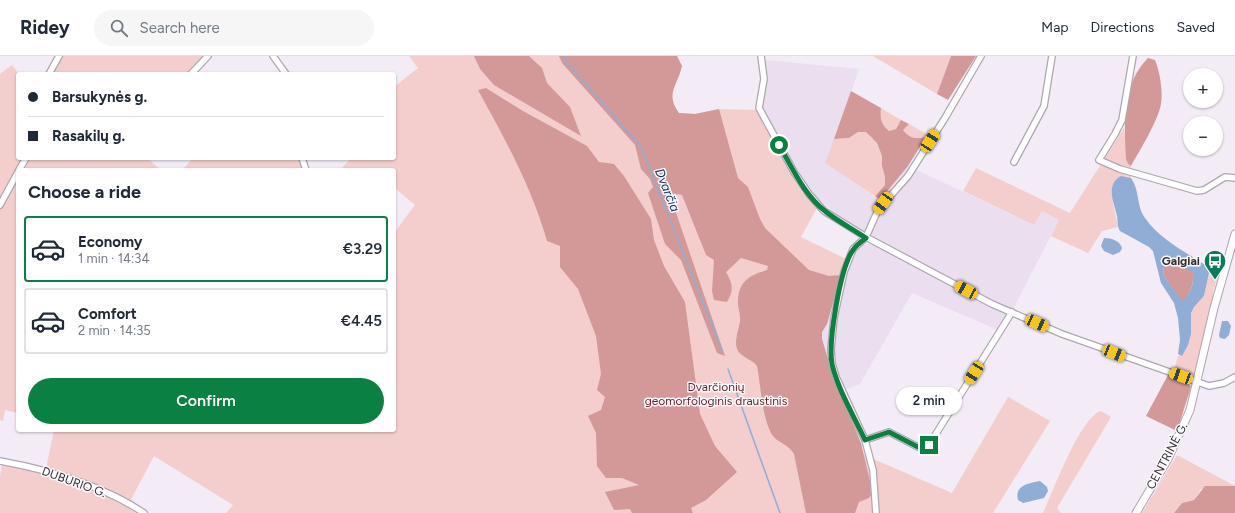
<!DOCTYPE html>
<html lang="en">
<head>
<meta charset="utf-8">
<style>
	:root { --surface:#fff; --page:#f6f6f7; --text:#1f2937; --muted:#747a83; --line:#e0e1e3; --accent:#0b8043 }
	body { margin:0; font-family:Figtree,sans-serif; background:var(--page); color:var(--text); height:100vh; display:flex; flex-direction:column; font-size:15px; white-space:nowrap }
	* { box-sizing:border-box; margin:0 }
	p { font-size:13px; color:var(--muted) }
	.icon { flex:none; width:22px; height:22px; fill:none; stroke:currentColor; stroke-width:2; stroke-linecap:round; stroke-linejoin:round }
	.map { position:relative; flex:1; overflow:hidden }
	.side { position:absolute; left:16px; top:112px; width:380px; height:264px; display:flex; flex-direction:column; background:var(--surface); border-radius:4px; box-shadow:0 1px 3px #0004 }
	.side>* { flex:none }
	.guide { position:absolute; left:16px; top:16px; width:380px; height:88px; border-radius:4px; box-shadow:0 1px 3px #0004; display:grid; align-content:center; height:88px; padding:0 12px; background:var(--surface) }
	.controls { position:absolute; left:1183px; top:12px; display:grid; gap:8px }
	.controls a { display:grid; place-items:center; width:40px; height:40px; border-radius:50%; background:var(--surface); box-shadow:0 1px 3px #0004; font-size:20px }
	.end { position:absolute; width:18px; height:18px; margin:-9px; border:5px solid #0b8043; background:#fff; box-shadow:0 0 0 2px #fff }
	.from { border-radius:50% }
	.bubble { position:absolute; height:28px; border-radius:14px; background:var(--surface); box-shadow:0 1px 3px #0004; font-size:13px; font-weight:600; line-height:28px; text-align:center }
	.car { position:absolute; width:12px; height:24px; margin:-12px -6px; border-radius:5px; box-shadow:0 0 3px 1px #0007; background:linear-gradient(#f5c518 24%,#345 0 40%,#f5c518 0 76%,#345 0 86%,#f5c518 0) }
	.guide b { display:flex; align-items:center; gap:14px; height:38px; font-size:15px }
	.guide b+b { border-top:1px solid var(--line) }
	.guide i { width:10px; height:10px; background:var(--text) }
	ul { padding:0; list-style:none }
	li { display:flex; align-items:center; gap:12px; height:66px; margin:0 8px 6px; padding:0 4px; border:2px solid var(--line); border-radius:4px }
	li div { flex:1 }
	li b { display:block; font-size:15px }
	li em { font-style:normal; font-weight:600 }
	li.on { border-color:var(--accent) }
	li>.icon { width:36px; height:36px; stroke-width:1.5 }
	h2 { padding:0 12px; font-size:18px; line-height:48px }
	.primary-button { display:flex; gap:8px; margin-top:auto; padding:8px 12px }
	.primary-button a { flex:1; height:46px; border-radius:24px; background:var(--accent); color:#fff; font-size:16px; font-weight:600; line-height:46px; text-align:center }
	header { display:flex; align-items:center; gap:24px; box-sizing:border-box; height:56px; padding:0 20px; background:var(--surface); border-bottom:1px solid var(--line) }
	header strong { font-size:19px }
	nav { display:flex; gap:22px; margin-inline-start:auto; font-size:14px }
	.search { width:280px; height:36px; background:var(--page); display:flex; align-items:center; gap:10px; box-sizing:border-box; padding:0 14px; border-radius:22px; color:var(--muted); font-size:15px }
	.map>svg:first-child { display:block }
	.built { fill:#ebdeee }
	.green { fill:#f3cecd }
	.forest { fill:#d29998 }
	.water { fill:#90add6; fill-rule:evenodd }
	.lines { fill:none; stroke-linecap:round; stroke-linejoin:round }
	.stream { stroke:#90add6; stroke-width:1.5 }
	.minor-casing { stroke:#aea7b0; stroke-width:8 }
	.major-casing { stroke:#aea7b0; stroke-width:9 }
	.minor { stroke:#fff; stroke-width:5.5 }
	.major { stroke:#fff; stroke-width:7 }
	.route { stroke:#0b8043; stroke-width:5 }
	.labels { text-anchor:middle; stroke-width:3; stroke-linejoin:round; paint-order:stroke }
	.poi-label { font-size:12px; font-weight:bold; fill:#322f33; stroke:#fdfafe; text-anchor:end }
	.park-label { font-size:12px; fill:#631f23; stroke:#fdfafe }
	.street-label { font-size:12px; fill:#322f33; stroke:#fdfafe }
	.water-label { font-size:13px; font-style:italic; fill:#0e3365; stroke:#fdfafe }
</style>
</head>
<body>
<header>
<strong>Ridey</strong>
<div class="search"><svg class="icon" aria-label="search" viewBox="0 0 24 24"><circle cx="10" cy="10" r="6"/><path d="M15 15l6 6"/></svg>Search here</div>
<nav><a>Map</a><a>Directions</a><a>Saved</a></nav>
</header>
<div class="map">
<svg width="1235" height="457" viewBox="0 0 1235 457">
	<rect width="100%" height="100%" fill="#f3ebf5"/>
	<!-- built -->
	<path class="built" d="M765,4L859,13L826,107L880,144L908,110L1034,169L1042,155L1059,164L1012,255L841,163L813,138L790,105L764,55L762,45L766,18Z
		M871,188L929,217L1008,259L998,274L912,237L860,328L839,336L833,320L822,283V276L827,268L841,219L852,199L863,189Z"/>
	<!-- green -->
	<path class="green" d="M56,0H204L186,18H47Z
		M409,0H677L682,10C677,31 665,37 679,57L695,58L719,53L756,54L809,143L817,152L801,181L846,203L827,268L822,276V283L833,320L855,369L864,399L952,437L1008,341L1050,365L993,457H226L233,449L154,400L127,451L135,457H0V420L3,403L46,413L54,374H394V177L415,149L394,131V114H340L351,102H394V31L418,12Z
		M873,0H951L937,38Z
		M12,9L19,18L18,102H147L161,114H18V357L5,354L3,365L0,364V18Z
		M881,52L901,64L896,73L889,75C881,68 880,63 881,52Z
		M909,68L928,79L926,81C915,83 910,83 903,74Z
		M1124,72L1128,108L1131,110V122L1126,120L1113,147L1118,171L1102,175L1088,197L1051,180L1059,164L1042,155L1034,169L963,135L976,112L1070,157Z
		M858,76H866L877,87L882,100V110L885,121V129L875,140L825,107L834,83L849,82Z
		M193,102H301L305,114H182Z
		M1210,212L1219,216L1213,236V243L1196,317L1194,320L1174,315L1178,300H1180L1191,278V257L1194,251L1204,240Z
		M1101,355L1111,361L1057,452L1061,457H1043C1053,436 1080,361 1101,355Z
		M1177,399L1235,430L1201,433L1194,444L1182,447L1174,457H1142Z"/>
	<!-- forest -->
	<path class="forest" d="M474,0H529L542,12L547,27L570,51L581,80L494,29L480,13Z
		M559,0H677L682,10C677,31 665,37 679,57L695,58L719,53L738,122L748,131L760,163L765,172L809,214L829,220L841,219L827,268L822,276V283L833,320L861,387L870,425L871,439L869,442L859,446L855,457H806L794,398C787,387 778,387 773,380C762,364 761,330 757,310C752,303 740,301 737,293C734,285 739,273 740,265C741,258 737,251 738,244C739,224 751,219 767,214L768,210L741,202L726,216C733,228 734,234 727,246L714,244L712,235L714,204L706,199L682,139L678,138L671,142L725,300L717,297L681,204L665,188L648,137L653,131L650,123L641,113L635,89L562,7Z
		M951,0H976L948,44L937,38Z
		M1148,2L1155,4C1160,17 1163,34 1161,48C1158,65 1140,94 1131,110L1128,108L1126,103C1124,68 1122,28 1148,2Z
		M486,32L523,55L587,90L599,106L614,108L624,120L651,163L654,184L664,210L685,246L700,358L715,390L737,416L706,444L691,452L693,457H632L630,453L614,454L605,436L639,429L622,422H606L597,410L596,377L588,360L601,354L605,341L597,334L601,318L596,280L578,233L560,211V190L547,185C532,132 505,83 478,34Z
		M851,35L881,52C880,63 881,68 889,75L896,73L901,64L909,68L903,74C910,83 916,83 926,81L908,110L880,144L875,140L885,129V121L882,110V100L877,87L866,76H858L849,82L834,83Z
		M1171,205L1193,215C1194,228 1191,237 1182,246L1164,220L1163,212Z
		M1168,319L1187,326L1191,331L1177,375L1146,360Z
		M1205,430H1235V457H1174L1182,447L1194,444Z"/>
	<!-- water -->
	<path class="water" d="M1121,120L1131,122C1140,134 1136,150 1145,162C1161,185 1188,197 1210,212L1204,240L1194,251L1191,257V278L1188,289L1182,300L1178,298L1180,284L1178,262L1174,247L1161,227L1153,195L1149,191L1120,175C1117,170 1118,165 1117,160C1114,146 1105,129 1121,120ZM1171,205L1193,216C1194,228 1191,237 1182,245L1164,220L1163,212Z
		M1104,182C1112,182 1120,185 1122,192L1120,196L1113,199L1104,195L1101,190Z
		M1222,265H1228L1231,270L1229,279L1225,283L1220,282L1219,279Z
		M1040,425L1047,431L1048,435L1044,442L1023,447L1018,444C1014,429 1030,427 1040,425Z"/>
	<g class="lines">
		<!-- stream -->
		<path class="stream" d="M563,0L568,8L641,91L722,294
			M728,313L780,457"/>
		<!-- minor casing -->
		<g class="minor-casing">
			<path id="minor" d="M273,0L286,18
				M761,0L764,23L759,52L794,116L809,138L824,155L866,181L992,248L1062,278L1209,330L1224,327L1235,321
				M1133,0L1122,64L1115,78L1099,104L1120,113L1197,135L1204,134L1225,121L1235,122
				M49,18L59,0
				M191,18L208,0
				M302,102L306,114
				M1014,106L1044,50L1052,0
				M19,114L26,102
				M0,149L18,116
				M865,384L889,376L918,391L929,389L1012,256
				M0,405C49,414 102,429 144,457
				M876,457L873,414L865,384L836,321L832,307L831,293L834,262L844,216L853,193L866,181L878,154L908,120L945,62L981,0"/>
		</g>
		<!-- major casing -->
		<g class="major-casing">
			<path id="major" d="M1136,457L1168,403L1190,354L1214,252L1235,178"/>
		</g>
		<!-- minor -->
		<use href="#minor" class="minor"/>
		<!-- major -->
		<use href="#major" class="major"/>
	</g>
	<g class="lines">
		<!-- route -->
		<path class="route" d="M779,89C792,111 804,139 825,155C837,165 853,173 866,182C862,185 856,189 853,194C840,212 828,286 832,308C838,334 854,360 865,384L889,376L918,391L929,389"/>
	</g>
	<!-- icons -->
	<defs>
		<g id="bus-pin" transform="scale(1.15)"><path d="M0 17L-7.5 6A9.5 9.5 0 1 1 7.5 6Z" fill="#097d5a" stroke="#fdfafe"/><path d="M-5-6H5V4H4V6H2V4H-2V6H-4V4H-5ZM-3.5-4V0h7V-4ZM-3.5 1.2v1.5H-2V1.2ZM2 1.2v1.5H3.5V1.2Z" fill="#fff"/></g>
	</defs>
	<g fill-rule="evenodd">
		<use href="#bus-pin" x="1215" y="205"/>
	</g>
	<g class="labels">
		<!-- poi labels -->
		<g class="poi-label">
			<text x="1200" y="209">Galgiai</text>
		</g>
		<!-- park labels -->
		<g class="park-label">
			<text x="716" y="335">Dvarčionių<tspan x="716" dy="14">geomorfologinis draustinis</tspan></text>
		</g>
		<!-- street labels -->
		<g class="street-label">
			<text transform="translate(1167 400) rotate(-62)" y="4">CENTRINĖ G.</text>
			<text transform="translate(74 426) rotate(20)" y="4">DUBURIO G.</text>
		</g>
		<!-- water labels -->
		<g class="water-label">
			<text transform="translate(668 134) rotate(68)" y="5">Dvarčia</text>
		</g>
	</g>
</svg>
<div class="controls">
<a>+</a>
<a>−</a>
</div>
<i class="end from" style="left:779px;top:89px"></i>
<i class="end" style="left:929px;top:389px"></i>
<div class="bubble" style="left:896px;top:331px;width:66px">2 min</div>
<i class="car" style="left:930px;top:85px;rotate:33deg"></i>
<i class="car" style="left:883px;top:147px;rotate:215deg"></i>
<i class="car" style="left:966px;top:234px;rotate:298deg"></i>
<i class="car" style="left:1037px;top:267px;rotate:114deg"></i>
<i class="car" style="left:1114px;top:297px;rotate:112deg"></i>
<i class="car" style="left:974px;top:317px;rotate:212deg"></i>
<i class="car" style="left:1181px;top:320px;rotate:290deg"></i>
<div class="guide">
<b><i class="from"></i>Barsukynės g.</b>
<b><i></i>Rasakilų g.</b>
</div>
<section class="side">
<h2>Choose a ride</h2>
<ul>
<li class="on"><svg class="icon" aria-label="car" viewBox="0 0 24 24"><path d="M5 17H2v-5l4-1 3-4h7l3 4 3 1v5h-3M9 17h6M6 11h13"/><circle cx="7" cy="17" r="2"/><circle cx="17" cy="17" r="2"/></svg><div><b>Economy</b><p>1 min · 14:34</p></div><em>€3.29</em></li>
<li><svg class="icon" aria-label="car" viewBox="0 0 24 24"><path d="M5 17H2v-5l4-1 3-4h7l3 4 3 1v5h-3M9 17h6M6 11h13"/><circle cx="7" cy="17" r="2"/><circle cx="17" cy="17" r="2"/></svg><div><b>Comfort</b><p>2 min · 14:35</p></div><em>€4.45</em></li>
</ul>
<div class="primary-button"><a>Confirm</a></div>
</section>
</div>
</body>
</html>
